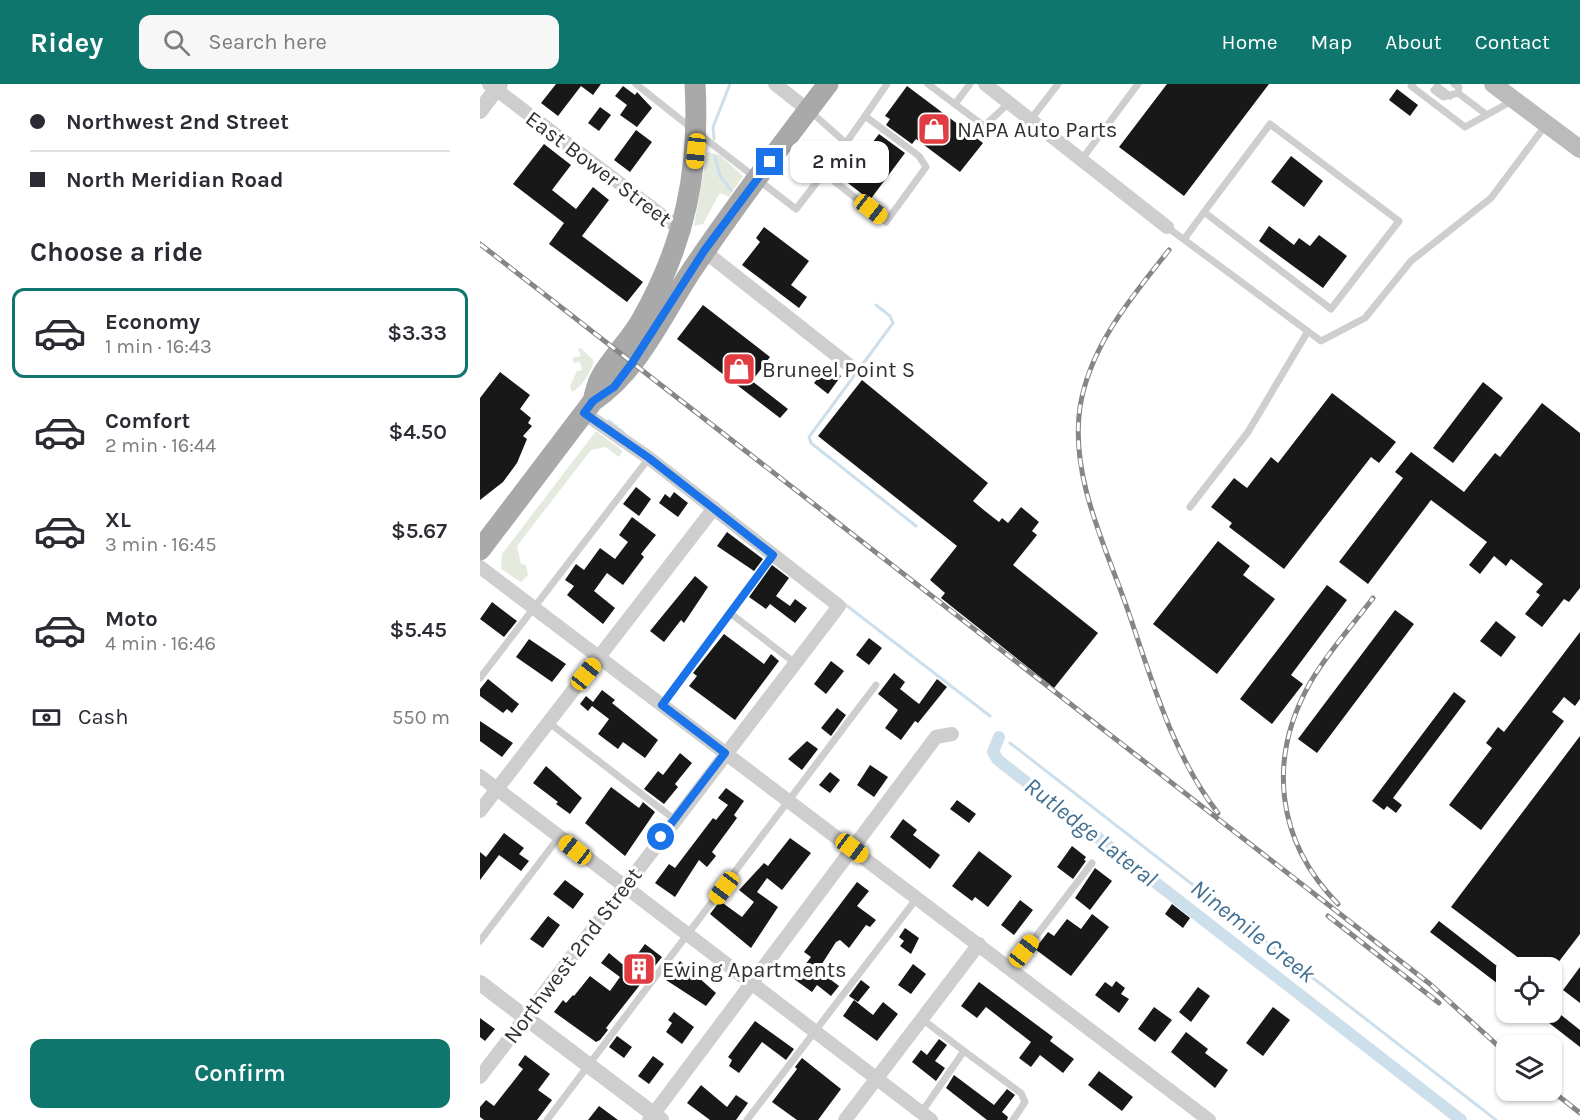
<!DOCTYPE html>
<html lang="en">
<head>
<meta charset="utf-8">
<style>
	:root { --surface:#fff; --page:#f7f7f7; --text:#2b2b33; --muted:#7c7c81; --line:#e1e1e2; --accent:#0f766e }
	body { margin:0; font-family:Karla,sans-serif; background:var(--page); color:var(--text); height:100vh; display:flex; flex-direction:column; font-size:22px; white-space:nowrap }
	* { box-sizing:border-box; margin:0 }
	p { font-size:20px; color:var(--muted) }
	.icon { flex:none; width:33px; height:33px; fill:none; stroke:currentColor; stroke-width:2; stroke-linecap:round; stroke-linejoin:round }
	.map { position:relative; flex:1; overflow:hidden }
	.panel { display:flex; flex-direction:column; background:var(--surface); width:480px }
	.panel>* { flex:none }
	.banner { display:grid; align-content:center; height:132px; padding:0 30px; background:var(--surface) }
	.fabs { position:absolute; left:1016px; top:873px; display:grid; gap:12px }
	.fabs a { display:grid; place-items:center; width:66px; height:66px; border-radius:12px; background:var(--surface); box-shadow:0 2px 4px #0004; font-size:30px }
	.end { position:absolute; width:27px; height:27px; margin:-14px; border:8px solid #1a73e8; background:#fff; box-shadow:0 0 0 3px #fff }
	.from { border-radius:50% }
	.bubble { position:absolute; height:42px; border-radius:12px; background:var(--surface); box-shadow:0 2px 4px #0004; font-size:20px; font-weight:600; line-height:42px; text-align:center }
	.car { position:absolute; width:18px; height:36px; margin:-18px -9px; border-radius:8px; box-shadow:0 0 4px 2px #0007; background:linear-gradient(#f5c518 24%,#345 0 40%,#f5c518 0 76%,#345 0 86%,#f5c518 0) }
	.banner b { display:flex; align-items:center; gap:21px; height:57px; font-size:22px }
	.banner b+b { border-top:2px solid var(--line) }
	.banner i { width:15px; height:15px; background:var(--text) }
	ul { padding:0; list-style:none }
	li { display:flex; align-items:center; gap:18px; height:90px; margin:0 12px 9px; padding:0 18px; border:3px solid transparent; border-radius:12px }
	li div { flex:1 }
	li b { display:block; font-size:22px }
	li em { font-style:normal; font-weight:600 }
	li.active { border-color:var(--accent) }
	li>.icon { width:54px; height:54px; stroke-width:1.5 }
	h2 { padding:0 30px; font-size:27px; line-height:72px }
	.pay { display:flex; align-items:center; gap:15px; height:66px; padding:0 30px; font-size:22px }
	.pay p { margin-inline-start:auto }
	.button { display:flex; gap:12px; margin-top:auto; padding:12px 30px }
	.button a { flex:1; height:69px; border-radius:12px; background:var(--accent); color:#fff; font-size:24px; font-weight:600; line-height:69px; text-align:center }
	header { display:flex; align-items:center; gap:36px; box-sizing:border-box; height:84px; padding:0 30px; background:var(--accent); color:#fff }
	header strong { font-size:28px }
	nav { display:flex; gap:33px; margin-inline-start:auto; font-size:21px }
	.search { width:420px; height:54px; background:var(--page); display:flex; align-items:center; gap:15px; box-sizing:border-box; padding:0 21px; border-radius:12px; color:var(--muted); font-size:22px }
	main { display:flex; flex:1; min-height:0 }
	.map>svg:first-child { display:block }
	.green { fill:#e4eadd }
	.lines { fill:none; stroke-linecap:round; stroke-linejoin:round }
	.stream { stroke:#cedfec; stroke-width:3 }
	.canal { stroke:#cedfec; stroke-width:12 }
	.building { fill:#181818 }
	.service { stroke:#cecece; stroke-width:7 }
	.minor { stroke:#cecece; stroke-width:14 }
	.tertiary { stroke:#cecece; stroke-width:16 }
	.secondary { stroke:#bbb; stroke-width:18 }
	.primary { stroke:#a9a9a9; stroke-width:21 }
	.rail-casing { stroke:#868686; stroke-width:5 }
	.rail { stroke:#fff; stroke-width:3; stroke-dasharray:9; stroke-linecap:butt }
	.route { stroke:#1a73e8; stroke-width:8 }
	.labels { text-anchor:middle; stroke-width:6; stroke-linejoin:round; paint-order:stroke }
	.poi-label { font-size:22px; fill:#313131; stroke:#fff; text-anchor:start }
	.street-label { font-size:22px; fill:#313131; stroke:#fff }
	.water-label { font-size:24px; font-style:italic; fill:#417092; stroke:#fff }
</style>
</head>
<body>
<header>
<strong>Ridey</strong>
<div class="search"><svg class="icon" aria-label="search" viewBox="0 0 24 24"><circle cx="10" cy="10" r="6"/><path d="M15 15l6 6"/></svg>Search here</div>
<nav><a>Home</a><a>Map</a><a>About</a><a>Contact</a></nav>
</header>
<main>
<section class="panel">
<div class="banner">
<b><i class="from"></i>Northwest 2nd Street</b>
<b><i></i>North Meridian Road</b>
</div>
<h2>Choose a ride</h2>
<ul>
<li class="active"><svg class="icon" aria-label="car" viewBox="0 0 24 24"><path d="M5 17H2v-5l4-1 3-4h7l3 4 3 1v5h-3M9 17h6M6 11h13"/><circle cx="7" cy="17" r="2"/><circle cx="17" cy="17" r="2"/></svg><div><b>Economy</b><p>1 min · 16:43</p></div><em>$3.33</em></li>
<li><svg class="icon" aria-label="car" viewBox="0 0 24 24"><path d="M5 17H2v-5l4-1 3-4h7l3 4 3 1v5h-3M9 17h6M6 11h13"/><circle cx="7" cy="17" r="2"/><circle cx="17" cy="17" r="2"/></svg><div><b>Comfort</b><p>2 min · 16:44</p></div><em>$4.50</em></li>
<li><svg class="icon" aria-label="car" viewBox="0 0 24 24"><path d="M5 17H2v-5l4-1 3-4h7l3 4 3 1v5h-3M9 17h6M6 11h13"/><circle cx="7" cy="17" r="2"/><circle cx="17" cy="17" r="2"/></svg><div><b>XL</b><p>3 min · 16:45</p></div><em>$5.67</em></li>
<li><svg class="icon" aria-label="car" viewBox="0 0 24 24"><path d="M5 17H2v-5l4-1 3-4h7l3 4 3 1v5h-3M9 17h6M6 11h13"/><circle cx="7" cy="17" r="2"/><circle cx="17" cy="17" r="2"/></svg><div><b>Moto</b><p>4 min · 16:46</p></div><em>$5.45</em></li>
</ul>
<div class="pay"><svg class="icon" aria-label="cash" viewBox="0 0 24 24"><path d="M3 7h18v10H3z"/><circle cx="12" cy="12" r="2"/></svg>Cash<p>550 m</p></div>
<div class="button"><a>Confirm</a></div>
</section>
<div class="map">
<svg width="1100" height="1036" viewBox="0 0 1100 1036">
	<rect width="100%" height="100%" fill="#fff"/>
	<!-- green -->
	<path class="green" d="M227,68L240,71L263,92L249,113L241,109L238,112L223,140L214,142Z
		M101,264L114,277C110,289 103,302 92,308L90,302L97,287L102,286L100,278L94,279L92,274L101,272L98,265Z
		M116,347L143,367L139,373L126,363L111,366L37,462L41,480L46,481L48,491L41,498L21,485L22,470Z"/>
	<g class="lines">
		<!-- stream -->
		<path class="stream" d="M234,55L233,43L250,0
			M235,73L240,92L251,106
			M396,221L410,232L413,239L329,353L331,359L436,442
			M129,337L144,349
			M362,518L510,632
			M530,659L1016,1036"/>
		<!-- canal -->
		<path class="canal" d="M519,653L513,668L518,676L981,1036"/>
	</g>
	<!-- building -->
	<path class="building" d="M76,0H121L113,11L101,2L78,32L61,19Z
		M687,0H789L704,112L639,63Z
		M143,2L155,11L157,8L172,24L157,43L140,31L147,21L135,12Z
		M427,2L503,59L480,88L436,55L432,60L406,41L410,35L405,32Z
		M917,5L938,21L930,32L909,16Z
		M120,23L131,31L119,47L108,39Z
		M156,46L172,58L150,88L134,76Z
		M399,50L425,69L390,116L364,96Z
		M64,60L91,81L72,106L96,125L113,103L129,116L102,152L163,198L147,218L69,160L84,139L33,100Z
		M811,72L843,97L824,123L791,98Z
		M789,142L814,161L819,154L830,162L839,151L867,172L843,204L779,157Z
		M284,143L329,177L311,201L327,213L319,224L262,181L280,158L276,154Z
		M223,221L290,273L272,297L308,325L300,334L197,255Z
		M348,282L361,292L348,310L334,299Z
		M20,288L50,311L40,325L51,334L48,339L52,342L43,352L47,355L37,379L23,398L0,416V314Z
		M382,296L508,399L493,417L505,427L519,438L522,434L528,439L541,423L559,438L552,447L557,451L533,481L618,549L574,604L461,514L465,509L450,496L477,462L338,352Z
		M1003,298L1023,314L973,379L953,364Z
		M852,309L916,358L899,379L891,373L804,485L749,443L752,439L731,423L754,394L767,404L791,373L798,379Z
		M1062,319L1100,349V504L1089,518L1084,515L1062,543L1045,530L1060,511L1056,508L1063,500L1031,475L1026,482L1014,472L1000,490L989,481L1007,458L951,416L888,500L859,478L923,394L915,388L931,368L984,408L1015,369L1020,373Z
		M156,403L171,415L159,432L143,420Z
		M194,408L208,419L198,433L179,419L185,410L190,414Z
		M152,433L176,451L161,470L164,473L143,501L127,489L114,507L135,524L123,540L87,511L94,502L85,496L96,480L104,486L120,464L135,475L148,458L139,451Z
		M247,448L283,475L274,487L237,462Z
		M738,457L770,482L763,491L795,515L737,590L673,540Z
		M292,481L309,494L296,512L310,522L315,515L327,524L315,539L290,520L286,525L269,513Z
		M215,492L228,503L204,539L201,536L184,558L170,547Z
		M847,501L867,516L811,591L823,600L792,640L760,615Z
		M12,518L37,537L24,553L0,535Z
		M915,526L934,540L837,669L818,655Z
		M1016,537L1036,553L1021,573L1000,557Z
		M1100,548V615L1095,622L1084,613L1072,628L1084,637L1001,746L969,721L1012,664L1006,659L1018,643L1024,648Z
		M244,550L284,580L291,570L299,577L255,636L209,602L217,592L213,589Z
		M389,554L402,564L389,581L376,571Z
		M49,555L86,580L72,598L36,573Z
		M351,577L364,587L346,610L334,600Z
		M414,589L425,598L420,605L439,620L457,595L467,603L438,639L435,637L421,656L405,644L418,626L398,610Z
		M8,595L39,620L32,629L27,625L23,629L0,612V605Z
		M122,606L135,616L132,619L178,656L165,674L143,658L138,665L118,650L129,635L112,622L108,627L100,620L106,612L113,618Z
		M974,608L986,617L913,714L922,721L916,729L907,722L904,726L892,717Z
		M357,624L366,631L351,652L341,644Z
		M0,637L33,659L22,673L0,657Z
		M1100,652V850L1074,884H1052L971,823Z
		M327,657L338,665L322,686L308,675Z
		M200,669L212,679L195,700L198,703L184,720L164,705L178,687L183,691Z
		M390,681L408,693L394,713L377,701Z
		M66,682L102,714L90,730L76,720L78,718L53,699Z
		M350,688L360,696L350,709L339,701Z
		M131,703L159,724L163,718L175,728L145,772L105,739Z
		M246,704L264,717L254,731L257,734L232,768L236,772L227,783L219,776L195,813L175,799L189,780L195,784L233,734L236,736L248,721L238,714Z
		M477,716L496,730L489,739L470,725Z
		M423,735L437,746L433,751L460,771L450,785L410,753Z
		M24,749L44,764L39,770L49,777L41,787L19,771L0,796V768L6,773Z
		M310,754L331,769L302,806L287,794L277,808L298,823L271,864L230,830L240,817L262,833L274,818L259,806L284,779L288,782Z
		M592,762L606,773L604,776L606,777L593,795L577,783Z
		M499,767L532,792L508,823L495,813L492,817L472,802Z
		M615,784L632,797L610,826L595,814Z
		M85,796L104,810L93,825L73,810Z
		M377,798L389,807L377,822L396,836L390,843L386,841L369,864L360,856L356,858L338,886L359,902L351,912L337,901L332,908L314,895L331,873L324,868Z
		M540,816L553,826L534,851L521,841Z
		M692,820L710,834L703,844L685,830Z
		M612,830L629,843L591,892L555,865L568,848L574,852L587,835L601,845Z
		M68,832L80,841L63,864L50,855Z
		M959,837L1026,889V906L950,848Z
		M425,844L439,854L431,870L420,862L424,857L419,853Z
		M165,860L182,873L126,944L128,946L120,956L116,958L74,928L83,916L86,919L93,911L94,912L110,892L130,907L140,893L121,879L129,869L147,884Z
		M200,877L236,909L226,922L186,896Z
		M433,880L446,890L431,910L418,901Z
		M1100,883V919L1083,906Z
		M381,896L390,903L378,918L369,912Z
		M636,897L645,904L641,910L649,915L639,929L615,911L625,898L632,903Z
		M499,898L573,953L570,957L594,975L583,989L560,971L551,983L539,974L551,958L506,923L497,934L481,922Z
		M718,903L730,912L711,938L699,928Z
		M374,916L393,931L403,918L418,930L397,957L363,932Z
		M674,923L692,936L675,958L658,945Z
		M793,923L810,936L783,972L766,959Z
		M1071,923L1100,946V963L1055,928H1071Z
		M194,928L214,943L202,960L186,948L192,939L188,936Z
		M0,934L15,945L5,957L0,953Z
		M275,937L314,965L306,976L282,958L259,989L249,982L252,976L248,973Z
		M706,948L728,965L725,969L748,986L735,1004L691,968Z
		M137,952L152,963L144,974L129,963Z
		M459,955L467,961L455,977L465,984L456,997L432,978L441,966L447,971Z
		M45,971L70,990L58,1006L72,1016L57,1036H4L0,1033V1023L6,1016L14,1022L43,985L38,981Z
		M173,972L184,980L169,1000L158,992Z
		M322,974L361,1005L338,1036H317L292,1018L317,985L315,983Z
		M619,987L653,1013L642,1027L608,1001Z
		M474,991L514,1021L527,1005L535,1011L522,1028L528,1033L527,1036H507L466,1004Z
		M221,1001L247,1023L256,1011L268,1019L256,1036H230L207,1019Z
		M119,1022L138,1036H108Z"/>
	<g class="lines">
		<!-- service -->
		<path class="service" d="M156,0L210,43
			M448,0L504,42L529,19
			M933,0L931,2L985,43L1032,17
			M974,0L979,3L978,9
			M957,2L970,12
			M954,6L963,13L978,9L1007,31
			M475,20L490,0
			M331,28L366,59L344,89L406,138L446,83L439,72L385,32L366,59
			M385,32L407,0
			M551,35L578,0
			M219,50L316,125L344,89
			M602,75L658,0
			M687,143L841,257L885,234L931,177L1011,114L1065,42
			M705,154L724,128L851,225L919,137L790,40L724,128
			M710,423L768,348L828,247
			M250,529L315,579
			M0,594L169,374
			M182,621L293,471
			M68,638L194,735
			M0,857L79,753
			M531,885L612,779
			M442,935L484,967
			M441,1029L484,967L541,1009L545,1018L533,1036
			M67,1036L396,601
			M267,1036L437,814"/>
		<!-- minor -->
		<path class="minor" d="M9,0L201,146
			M295,0L328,26
			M505,0L687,143
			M224,167L370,282
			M0,483L729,1036
			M0,692L451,1036
			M0,727L234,424
			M0,993L359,522L169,374L104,329
			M169,1036L456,653L472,650
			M365,1036L499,860"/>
		<!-- tertiary -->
		<path class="tertiary" d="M0,27L20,0
			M0,899L181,1036"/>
		<!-- secondary -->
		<path class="secondary" d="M1013,0L1100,65"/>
		<!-- primary -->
		<path class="primary" d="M113,317C115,309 117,298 122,291C134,271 151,255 162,235C205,159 220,86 215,0
			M0,466L113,317C161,285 184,226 216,180C258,118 303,59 348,0"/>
		<!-- rail casing -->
		<g class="rail-casing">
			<path id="rail" d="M0,160L950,900L1026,969
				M689,166C652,213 610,261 600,323C590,391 624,459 646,521C671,592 691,669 738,729
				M858,820C796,757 787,675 830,599C847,569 872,542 893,514
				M848,832L959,919
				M1071,1006L1100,1029"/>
		</g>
		<!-- rail -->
		<use href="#rail" class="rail"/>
	</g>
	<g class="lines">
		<!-- route -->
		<path class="route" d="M181,753L245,669L182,621L293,471L169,374L104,329L113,317L134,303L152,279L224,167L290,78"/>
	</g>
	<!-- icons -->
	<defs>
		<g id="shop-square" transform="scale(1.725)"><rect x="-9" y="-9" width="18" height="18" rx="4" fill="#e03c42" stroke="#fff"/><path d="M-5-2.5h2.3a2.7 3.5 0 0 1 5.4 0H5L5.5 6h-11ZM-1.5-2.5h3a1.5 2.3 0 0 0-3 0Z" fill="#fff"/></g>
		<g id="building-square" transform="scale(1.725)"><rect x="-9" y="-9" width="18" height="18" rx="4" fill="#e03c42" stroke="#fff"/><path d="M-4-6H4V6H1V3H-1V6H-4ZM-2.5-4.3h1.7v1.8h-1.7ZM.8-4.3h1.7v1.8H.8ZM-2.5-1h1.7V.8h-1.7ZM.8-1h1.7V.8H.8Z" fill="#fff"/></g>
	</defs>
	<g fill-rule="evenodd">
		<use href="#shop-square" x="454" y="45"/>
		<use href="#shop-square" x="259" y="285"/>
		<use href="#building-square" x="159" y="885"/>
	</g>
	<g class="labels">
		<!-- poi labels -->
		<g class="poi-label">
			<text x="477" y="53">NAPA Auto Parts</text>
			<text x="282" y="293">Bruneel Point S</text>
			<text x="182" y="893">Ewing Apartments</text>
		</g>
		<!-- street labels -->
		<g class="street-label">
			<text transform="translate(119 84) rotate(37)" y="8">East Bower Street</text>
			<text transform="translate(92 871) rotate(-53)" y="8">Northwest 2nd Street</text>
		</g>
		<!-- water labels -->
		<g class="water-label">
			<text transform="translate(611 748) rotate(38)" y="8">Rutledge Lateral</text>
			<text transform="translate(773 847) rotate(38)" y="8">Ninemile Creek</text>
		</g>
	</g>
</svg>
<div class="fabs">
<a><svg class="icon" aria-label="locate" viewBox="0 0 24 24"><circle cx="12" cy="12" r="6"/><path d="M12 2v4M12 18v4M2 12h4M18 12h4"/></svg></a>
<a><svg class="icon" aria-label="layers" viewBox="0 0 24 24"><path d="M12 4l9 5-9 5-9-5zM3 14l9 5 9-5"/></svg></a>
</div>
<i class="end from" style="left:181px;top:753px"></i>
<i class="end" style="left:290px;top:78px"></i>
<div class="bubble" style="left:310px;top:57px;width:99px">2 min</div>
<i class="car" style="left:216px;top:67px;rotate:186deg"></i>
<i class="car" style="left:391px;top:125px;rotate:128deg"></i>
<i class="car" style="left:106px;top:590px;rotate:39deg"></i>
<i class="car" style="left:372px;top:764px;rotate:127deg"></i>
<i class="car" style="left:95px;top:766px;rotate:308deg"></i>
<i class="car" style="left:244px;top:804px;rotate:217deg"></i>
<i class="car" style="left:544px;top:867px;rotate:38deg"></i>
</div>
</main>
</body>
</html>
